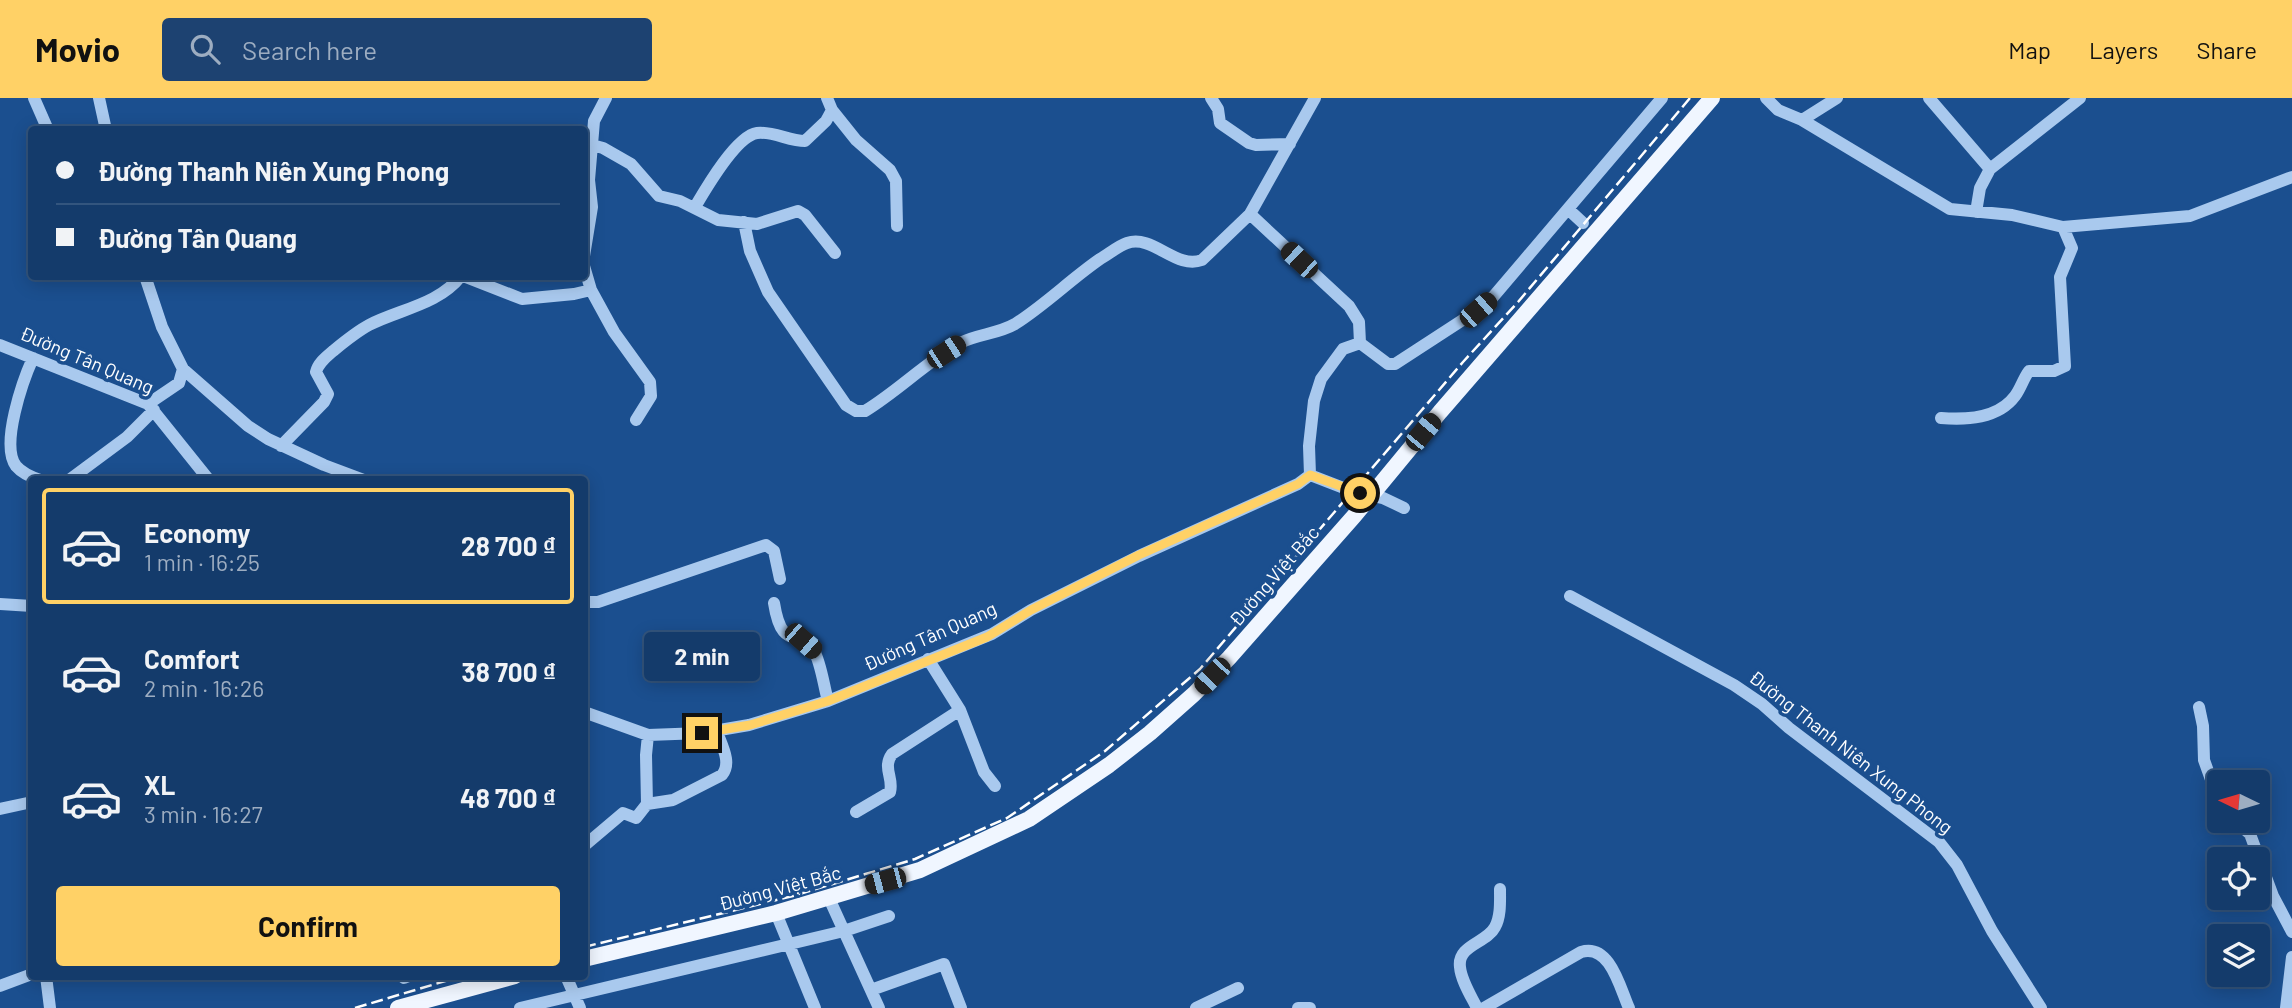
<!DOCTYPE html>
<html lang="en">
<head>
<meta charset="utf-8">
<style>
	:root { --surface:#143b6b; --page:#1d4271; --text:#f1f3f6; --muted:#9dadc1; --line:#33557e; --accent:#ffd166 }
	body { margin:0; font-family:Barlow,sans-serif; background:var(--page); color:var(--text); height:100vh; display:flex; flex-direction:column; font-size:26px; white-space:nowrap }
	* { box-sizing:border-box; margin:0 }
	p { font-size:23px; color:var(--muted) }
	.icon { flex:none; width:38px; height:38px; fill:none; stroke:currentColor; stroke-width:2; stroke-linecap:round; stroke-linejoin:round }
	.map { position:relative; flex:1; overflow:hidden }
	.sheet { position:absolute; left:28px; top:378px; width:560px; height:504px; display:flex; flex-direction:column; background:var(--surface); border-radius:7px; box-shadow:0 4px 18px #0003,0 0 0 2px var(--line) }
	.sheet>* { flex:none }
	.guide { position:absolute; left:28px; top:28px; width:560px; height:154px; border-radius:7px; box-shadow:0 4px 18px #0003,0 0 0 2px var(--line); display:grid; align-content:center; height:154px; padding:0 28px; background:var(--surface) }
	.needle { width:46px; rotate:275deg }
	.tools { position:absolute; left:2207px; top:672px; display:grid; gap:14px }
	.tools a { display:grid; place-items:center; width:63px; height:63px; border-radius:7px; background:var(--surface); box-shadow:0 4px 18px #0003,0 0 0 2px var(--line); font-size:35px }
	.end { position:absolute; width:32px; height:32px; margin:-16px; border:9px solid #ffd166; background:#111; box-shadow:0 0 0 4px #111 }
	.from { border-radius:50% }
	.bubble { position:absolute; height:49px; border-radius:7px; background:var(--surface); box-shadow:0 4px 18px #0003,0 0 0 2px var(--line); font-size:23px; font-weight:700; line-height:49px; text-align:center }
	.car { position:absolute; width:21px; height:42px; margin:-21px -10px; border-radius:9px; box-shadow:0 0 5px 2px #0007; background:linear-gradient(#222 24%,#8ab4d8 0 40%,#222 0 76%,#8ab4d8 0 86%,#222 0) }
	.guide b { display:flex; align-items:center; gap:24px; height:66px; font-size:26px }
	.guide b+b { border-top:2px solid var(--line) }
	.guide i { width:18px; height:18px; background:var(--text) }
	ul { padding:12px 0 0; list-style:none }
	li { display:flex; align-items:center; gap:21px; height:116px; margin:0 14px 10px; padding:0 14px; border:4px solid transparent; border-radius:7px }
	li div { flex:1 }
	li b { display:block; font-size:26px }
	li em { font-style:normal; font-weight:700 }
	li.current { border-color:var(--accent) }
	li>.icon { width:63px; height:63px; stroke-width:1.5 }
	.action { display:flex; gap:14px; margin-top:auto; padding:14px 28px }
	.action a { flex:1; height:80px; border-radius:7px; background:var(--accent); color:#111; font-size:28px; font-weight:700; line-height:80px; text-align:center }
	header { display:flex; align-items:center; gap:42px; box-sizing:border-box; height:98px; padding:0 35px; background:var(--accent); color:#111 }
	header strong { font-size:33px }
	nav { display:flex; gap:38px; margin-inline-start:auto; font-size:24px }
	.search { width:490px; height:63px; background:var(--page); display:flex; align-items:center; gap:18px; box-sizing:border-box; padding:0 24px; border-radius:7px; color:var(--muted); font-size:26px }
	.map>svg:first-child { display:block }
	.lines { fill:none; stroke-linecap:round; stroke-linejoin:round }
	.minor { stroke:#a9c9ee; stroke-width:12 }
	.major { stroke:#f0f6ff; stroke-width:16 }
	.rail { stroke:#fff; stroke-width:2.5; stroke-dasharray:12 5; stroke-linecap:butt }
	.route { stroke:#ffd166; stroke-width:9 }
	.labels { text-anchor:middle; stroke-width:7; stroke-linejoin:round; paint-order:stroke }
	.street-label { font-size:19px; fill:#fff; stroke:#1b4f8f }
</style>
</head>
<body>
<header>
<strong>Movio</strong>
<div class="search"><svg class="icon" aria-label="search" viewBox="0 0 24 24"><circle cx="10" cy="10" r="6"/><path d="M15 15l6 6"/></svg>Search here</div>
<nav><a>Map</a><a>Layers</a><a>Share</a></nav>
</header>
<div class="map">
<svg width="2292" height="910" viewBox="0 0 2292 910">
	<rect width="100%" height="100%" fill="#1b4f8f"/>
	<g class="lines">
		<!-- minor -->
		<path class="minor" d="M34,0L48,32
			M99,0L106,32
			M827,0L832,12L856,42L890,72L896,83L897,128
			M1211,0L1218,11L1220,25L1249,45L1256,47L1290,46
			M1766,0L1778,12L1802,22L1950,111L2012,117L2063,129L2190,118L2292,79
			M1929,0L1990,71
			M1802,22L1837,0
			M592,47L603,50L631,66L659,98L680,103L718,122L757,126L798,113L805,117L835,155
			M695,109C705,92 736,38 757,35C773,33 789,43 805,43L826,23L832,12
			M1569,112L1583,125
			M1976,114L1980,90L1990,71L2080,0
			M744,124L750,153L768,194L846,307L856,313H865C898,293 926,264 960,245C977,236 998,236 1015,226C1045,207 1071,181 1100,161C1109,156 1118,148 1127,145C1153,136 1176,172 1202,162L1250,116
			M584,158L592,109L589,82L594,23L606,0
			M584,168L591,192L614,234L650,284L651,298L636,322
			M145,178L162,229L183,271L179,285L148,306
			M463,178L522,201L574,196L591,192
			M1360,245L1388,266H1395L1478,212L1493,199L1662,0
			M0,247L148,306L209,382
			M33,260C23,282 0,347 16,368C22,375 31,379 40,382
			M183,271L248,328L268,341L324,367L364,382
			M1941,320C1966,322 1998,321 2015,298C2021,290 2023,281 2029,273H2054L2065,268L2060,179L2072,150L2063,129
			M281,348L324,304L328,296L316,274C318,265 326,259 333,253C344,244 356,234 369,227C400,211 438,207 461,178
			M1310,377L1309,348L1314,303L1321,281L1343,251L1360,245L1359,224L1349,208L1250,116L1315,0
			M1310,377L1354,394L1383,400L1404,410
			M69,382L127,339L154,312
			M1570,498L1734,587L1762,606L1789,630L1939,744L1957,767L1992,833L2041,910
			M584,504H598L766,447L774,453L780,481
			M774,505C782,556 800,529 814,553C821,565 824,589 828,603
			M0,506L32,508
			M928,561L960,612L984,674L995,688
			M2199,609L2203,628L2204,662L2219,704
			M584,614L648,637L702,635L749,627L828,603L992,536L1031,512L1139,458L1298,386L1310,377
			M647,706L646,657L648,637
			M0,711L32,704
			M856,714L890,694C894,680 882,670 892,656L960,612
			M2235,723L2250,736L2273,798L2292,834
			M584,748L623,715L636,720L647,706L673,702L722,677C732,665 722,648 717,634
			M828,798L879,910
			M776,815L815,910
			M46,878L50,910
			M566,878L580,910
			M404,880L409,878
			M0,888L32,876
			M871,892L944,866L961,910
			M520,910L844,833L889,818
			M1196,910L1238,890
			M1298,910H1310
			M1477,910C1471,898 1461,882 1460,869C1457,847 1487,845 1495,829C1501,818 1500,803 1500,791
			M1484,910L1581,854C1610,845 1620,890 1629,910
			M2286,910L2292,859"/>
		<!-- major -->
		<path class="major" d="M584,861L776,815L920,772L1029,721L1109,667L1150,635L1194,596L1229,560L1355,417L1440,314L1712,0
			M398,910L515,878"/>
		<!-- rail -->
		<path class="rail" d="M584,849L793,798L915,761L1007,720L1105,653L1200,571L1463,264L1518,204L1690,0
			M355,910L462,878"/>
	</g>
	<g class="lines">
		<!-- route -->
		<path class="route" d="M702,635L750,627L828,603L987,539L1031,512L1139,457L1298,386L1310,377L1360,395"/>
	</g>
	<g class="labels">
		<!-- street labels -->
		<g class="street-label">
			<text transform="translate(87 262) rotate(23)" y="7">Đường Tân Quang</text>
			<text transform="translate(1274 478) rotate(-49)" y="7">Đường Việt Bắc</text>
			<text transform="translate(930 538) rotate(-24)" y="7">Đường Tân Quang</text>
			<text transform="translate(1851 654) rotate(38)" y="7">Đường Thanh Niên Xung Phong</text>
			<text transform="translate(780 790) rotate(-15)" y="7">Đường Việt Bắc</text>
		</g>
	</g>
</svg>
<div class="tools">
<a><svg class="needle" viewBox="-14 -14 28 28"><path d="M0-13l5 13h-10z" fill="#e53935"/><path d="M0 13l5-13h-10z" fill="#9dadc1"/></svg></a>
<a><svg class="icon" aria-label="locate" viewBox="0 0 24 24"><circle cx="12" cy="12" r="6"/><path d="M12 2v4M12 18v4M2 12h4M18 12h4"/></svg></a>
<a><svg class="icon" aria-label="layers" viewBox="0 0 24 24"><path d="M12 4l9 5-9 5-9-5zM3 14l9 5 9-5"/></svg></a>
</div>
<i class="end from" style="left:1360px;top:395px"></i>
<i class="end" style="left:702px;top:635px"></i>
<div class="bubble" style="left:644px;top:534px;width:116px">2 min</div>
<i class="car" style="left:1299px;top:162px;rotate:313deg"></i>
<i class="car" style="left:1478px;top:212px;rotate:49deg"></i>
<i class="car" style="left:946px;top:254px;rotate:57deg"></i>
<i class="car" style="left:1423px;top:334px;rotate:40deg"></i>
<i class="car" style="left:803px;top:543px;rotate:131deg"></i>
<i class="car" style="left:1212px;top:578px;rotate:224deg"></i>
<i class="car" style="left:885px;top:783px;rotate:255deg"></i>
<div class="guide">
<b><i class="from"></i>Đường Thanh Niên Xung Phong</b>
<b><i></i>Đường Tân Quang</b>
</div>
<section class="sheet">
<ul>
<li class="current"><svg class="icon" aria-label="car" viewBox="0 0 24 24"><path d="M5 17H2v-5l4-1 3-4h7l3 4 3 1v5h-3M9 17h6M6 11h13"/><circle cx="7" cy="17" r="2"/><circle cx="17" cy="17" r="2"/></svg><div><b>Economy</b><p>1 min · 16:25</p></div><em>28 700 ₫</em></li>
<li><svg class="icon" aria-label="car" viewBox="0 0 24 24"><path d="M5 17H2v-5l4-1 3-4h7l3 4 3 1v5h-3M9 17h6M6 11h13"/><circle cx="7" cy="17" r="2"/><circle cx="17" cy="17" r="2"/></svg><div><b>Comfort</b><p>2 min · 16:26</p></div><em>38 700 ₫</em></li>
<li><svg class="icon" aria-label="car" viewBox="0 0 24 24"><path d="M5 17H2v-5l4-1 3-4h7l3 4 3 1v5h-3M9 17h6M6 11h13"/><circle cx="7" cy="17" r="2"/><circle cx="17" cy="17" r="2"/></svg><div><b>XL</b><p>3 min · 16:27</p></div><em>48 700 ₫</em></li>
</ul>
<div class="action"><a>Confirm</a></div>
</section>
</div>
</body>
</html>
